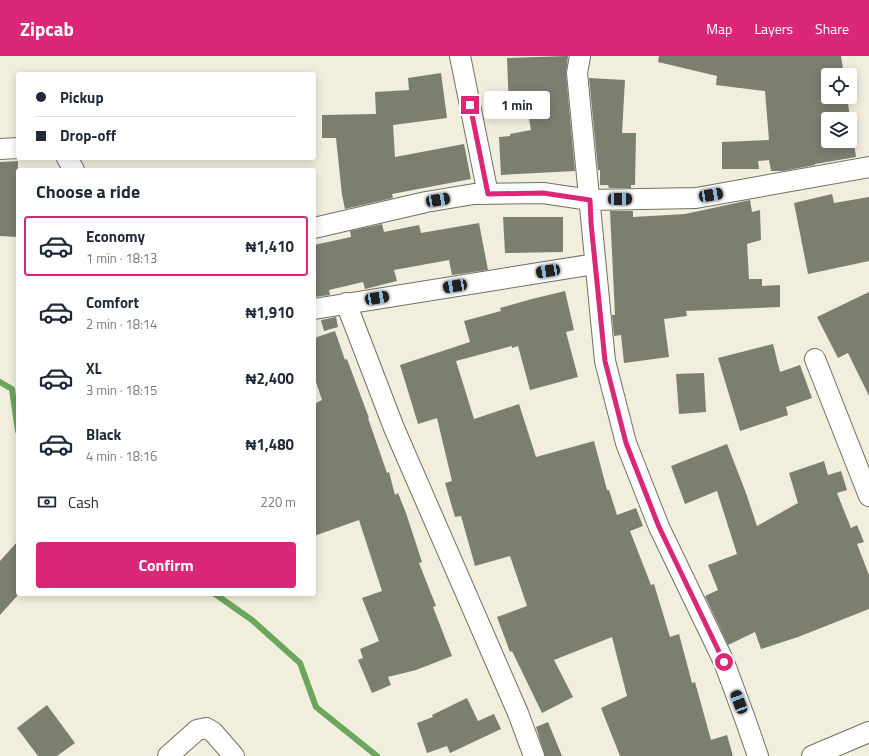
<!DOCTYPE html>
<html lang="en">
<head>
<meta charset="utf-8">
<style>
	:root { --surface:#fff; --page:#f2f2f3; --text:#1f2937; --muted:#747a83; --line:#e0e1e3; --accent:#db2777 }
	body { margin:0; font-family:"Titillium Web",sans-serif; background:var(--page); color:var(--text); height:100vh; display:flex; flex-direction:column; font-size:15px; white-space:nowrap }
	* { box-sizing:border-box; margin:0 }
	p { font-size:13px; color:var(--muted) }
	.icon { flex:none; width:22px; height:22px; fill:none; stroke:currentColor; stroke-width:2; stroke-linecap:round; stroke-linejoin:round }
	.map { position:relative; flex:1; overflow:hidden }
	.side { position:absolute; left:16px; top:112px; width:300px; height:428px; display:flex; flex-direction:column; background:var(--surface); border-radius:4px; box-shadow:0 2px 10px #0003 }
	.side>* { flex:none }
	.guide { position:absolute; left:16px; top:16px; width:300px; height:88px; border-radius:4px; box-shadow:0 2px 10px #0003; display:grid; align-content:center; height:88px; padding:0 20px; background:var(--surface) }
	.controls { position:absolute; left:821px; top:12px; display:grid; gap:8px }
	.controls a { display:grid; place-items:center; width:36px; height:36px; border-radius:4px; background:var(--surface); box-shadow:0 2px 10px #0003; font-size:20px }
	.end { position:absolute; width:18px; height:18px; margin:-9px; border:5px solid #db2777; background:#fff; box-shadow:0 0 0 2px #fff }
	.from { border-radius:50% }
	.bubble { position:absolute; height:28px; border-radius:4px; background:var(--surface); box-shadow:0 2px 10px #0003; font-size:13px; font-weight:700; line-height:28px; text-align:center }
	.car { position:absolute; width:12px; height:24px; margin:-12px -6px; border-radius:5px; box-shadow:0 0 3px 1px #0007; background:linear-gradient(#222 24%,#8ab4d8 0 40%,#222 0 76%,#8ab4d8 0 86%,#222 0) }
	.guide b { display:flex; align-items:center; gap:14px; height:38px; font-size:15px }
	.guide b+b { border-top:1px solid var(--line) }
	.guide i { width:10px; height:10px; background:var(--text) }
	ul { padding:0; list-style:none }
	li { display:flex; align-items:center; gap:12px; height:60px; margin:0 8px 6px; padding:0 12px; border:2px solid transparent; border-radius:4px }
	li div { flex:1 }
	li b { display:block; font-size:15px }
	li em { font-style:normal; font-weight:700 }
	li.current { border-color:var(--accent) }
	li>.icon { width:36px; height:36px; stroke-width:1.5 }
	h2 { padding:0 20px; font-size:18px; line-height:48px }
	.pay { display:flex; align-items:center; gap:10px; height:44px; padding:0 20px; font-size:15px }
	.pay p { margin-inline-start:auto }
	.primary-button { display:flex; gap:8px; margin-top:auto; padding:8px 20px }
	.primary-button a { flex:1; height:46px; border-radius:4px; background:var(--accent); color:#fff; font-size:16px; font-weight:700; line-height:46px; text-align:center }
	header { display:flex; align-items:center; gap:24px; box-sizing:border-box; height:56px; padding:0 20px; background:var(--accent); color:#fff }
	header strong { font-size:19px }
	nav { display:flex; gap:22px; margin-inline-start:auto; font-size:14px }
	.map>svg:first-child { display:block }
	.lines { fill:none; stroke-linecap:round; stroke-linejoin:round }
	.stream { stroke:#6ca65c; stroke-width:6 }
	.building { fill:#7b7f70; fill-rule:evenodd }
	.minor-casing { stroke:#737061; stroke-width:22 }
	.minor { stroke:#fff; stroke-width:20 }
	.route { stroke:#db2777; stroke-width:5 }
</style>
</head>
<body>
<header>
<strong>Zipcab</strong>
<nav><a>Map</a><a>Layers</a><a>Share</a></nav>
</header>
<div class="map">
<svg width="869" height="700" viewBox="0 0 869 700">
	<rect width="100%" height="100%" fill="#f1eedd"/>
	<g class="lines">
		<!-- stream -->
		<path class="stream" d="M0,326L12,333L18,375
			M215,538L252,564L300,607L316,651L377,700"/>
	</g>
	<!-- building -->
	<path class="building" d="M568,0L566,18L575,115L501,119L499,81L510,80V78L531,74L527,51L509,53L507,2Z
		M659,0H841L844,19H828V41H847L856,101L815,108V109L783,115H771L769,104L758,105L759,113H722V86L769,84L765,35L716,29L717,20L658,6ZM828,63H850V85H828Z
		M441,17L447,62L393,69L395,101L464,88L471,123L392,138L393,142L345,153L342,139L336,82H322V59L376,58L375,36L409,34L408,22Z
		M589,22L625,24L622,77H636L635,129H631V132H609L608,129H600V114H598Z
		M18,105V181L0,180V106Z
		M832,138L834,147L869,141V205L808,218L794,147Z
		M750,144L752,156L760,154L761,184L747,188L749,223H762V230L780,229V251L686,255L687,260L664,263L669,301L624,307L621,279L614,280L612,259H615L610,155H633V161L685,158Z
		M503,161H563V196L505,197Z
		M479,167L488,214L452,219L449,204L394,214L397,225L365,233L363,226L329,234L330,239L315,241L314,189L351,181L350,175L382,168L384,176L419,169L421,177Z
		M565,235L574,274L566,276L578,321L530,334L518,290L512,292V290L456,305L474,363L519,348L536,401L594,385L607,434H609L617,459L636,452L643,470L630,475L651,529L654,528L670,581L679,578L692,627L695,626L711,684L727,679L733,700H620L601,652L627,640L612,581L554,604L573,641L542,657L512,595L510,596L497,561L527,550L510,500L475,510L461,460L455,461L445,427L452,425L437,362L418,368L400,309L470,286L464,265L501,255L500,252L532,243Z
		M869,236V340L848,297L838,302L817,261Z
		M336,261L338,271L324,275L321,264Z
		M335,275L345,304L347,303L369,362H368L387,417L389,416L395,439L398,437L406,457L422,506L419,507L436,550L433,551L452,600L416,614L388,621L391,629L372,637L358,604L363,602L360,593L379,585L362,542L382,535L359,464L314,480V348L322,344L314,320V282Z
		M773,288L780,316L800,309L812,342L786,351L788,359L740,375L718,302Z
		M704,317L706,356L679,358L676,318Z
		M727,388L746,437L757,470L798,447L789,417L824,405L828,419L841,415L847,434L837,437L851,472L857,469L864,486L857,488L869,519V553L798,581L761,593L755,576L728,589L705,540L718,534L708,509L737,498L717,435L685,448L671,410Z
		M18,485V539L0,559V505Z
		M467,642L478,665L494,658L501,673L450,697L447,690L427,697L417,667L433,661L432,659Z
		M47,649L75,687L57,700H38L17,672Z
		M548,666L562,700H545L536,671Z"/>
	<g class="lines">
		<!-- minor casing -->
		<g class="minor-casing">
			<path id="minor" d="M460,0L488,138
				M580,0L577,17L605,305L626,387L659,471L724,606L744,660L758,700
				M0,93L18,92
				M67,102L74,114
				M314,172L426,146L474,138L543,137L590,144L696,142L869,111
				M346,247L394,372L518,657L534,700
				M314,253L595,208
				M815,303L869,440
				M168,700L197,674L206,672L213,676L234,700
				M812,700L869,676"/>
		</g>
		<!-- minor -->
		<use href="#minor" class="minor"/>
	</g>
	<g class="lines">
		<!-- route -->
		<path class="route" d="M470,49L488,138L543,137L590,144L591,167L605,305L626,387L659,471L724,606"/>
	</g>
</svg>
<div class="controls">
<a><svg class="icon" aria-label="locate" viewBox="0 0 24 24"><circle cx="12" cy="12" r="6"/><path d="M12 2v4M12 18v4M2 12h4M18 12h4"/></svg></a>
<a><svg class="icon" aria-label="layers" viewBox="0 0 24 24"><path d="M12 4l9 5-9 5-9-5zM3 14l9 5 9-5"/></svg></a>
</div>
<i class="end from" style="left:724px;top:606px"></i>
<i class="end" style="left:470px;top:49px"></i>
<div class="bubble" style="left:484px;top:35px;width:66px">1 min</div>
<i class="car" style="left:711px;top:139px;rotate:80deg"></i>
<i class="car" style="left:620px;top:143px;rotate:89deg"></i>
<i class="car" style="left:438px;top:144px;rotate:80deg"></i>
<i class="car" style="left:548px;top:215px;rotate:261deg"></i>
<i class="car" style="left:455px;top:230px;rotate:261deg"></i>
<i class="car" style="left:377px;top:242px;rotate:81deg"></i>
<i class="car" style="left:739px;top:646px;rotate:339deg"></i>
<div class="guide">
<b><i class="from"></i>Pickup</b>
<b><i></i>Drop-off</b>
</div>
<section class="side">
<h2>Choose a ride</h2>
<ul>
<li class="current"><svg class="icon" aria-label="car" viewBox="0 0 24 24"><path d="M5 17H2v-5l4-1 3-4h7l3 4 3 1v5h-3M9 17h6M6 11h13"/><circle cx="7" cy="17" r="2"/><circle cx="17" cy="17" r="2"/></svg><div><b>Economy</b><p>1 min · 18:13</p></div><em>₦1,410</em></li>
<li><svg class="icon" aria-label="car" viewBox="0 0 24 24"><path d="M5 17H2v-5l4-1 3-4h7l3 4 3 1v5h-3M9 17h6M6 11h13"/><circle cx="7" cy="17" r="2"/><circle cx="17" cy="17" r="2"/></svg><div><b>Comfort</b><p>2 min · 18:14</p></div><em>₦1,910</em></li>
<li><svg class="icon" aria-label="car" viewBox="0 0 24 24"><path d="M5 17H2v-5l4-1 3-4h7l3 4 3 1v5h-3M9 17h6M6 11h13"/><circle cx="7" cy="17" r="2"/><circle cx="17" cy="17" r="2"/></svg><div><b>XL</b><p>3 min · 18:15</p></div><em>₦2,400</em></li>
<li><svg class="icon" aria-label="car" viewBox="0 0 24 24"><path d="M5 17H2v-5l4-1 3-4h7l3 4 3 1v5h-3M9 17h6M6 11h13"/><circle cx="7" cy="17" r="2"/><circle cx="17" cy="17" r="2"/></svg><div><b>Black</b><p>4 min · 18:16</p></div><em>₦1,480</em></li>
</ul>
<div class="pay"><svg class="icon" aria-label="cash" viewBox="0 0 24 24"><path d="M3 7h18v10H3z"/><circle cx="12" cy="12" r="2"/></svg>Cash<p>220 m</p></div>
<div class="primary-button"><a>Confirm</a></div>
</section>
</div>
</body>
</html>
